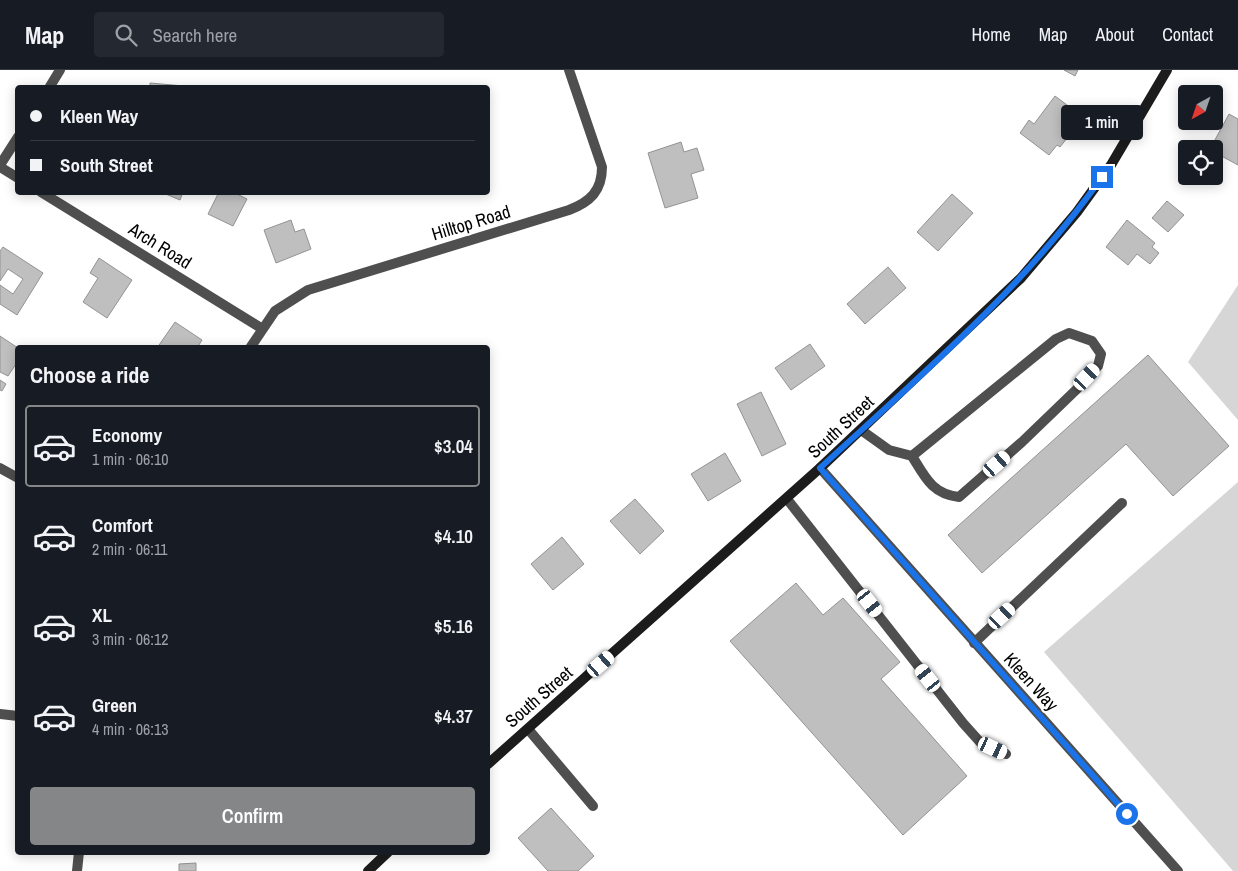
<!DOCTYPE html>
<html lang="en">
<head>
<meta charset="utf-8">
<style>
	:root { --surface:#171b24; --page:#242831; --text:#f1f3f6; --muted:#9ea1a6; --line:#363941; --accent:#858687 }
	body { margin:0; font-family:"Archivo Narrow",sans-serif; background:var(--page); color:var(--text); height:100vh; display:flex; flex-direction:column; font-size:19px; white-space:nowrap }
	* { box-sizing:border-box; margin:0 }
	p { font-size:16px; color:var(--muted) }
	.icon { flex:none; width:28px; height:28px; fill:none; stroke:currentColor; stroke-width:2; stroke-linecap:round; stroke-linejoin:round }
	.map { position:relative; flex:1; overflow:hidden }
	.panel { position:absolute; left:15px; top:275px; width:475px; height:510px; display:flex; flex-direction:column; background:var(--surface); border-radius:5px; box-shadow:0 2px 12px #0003 }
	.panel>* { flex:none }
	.guide { position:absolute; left:15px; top:15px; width:475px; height:110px; border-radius:5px; box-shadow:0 2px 12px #0003; display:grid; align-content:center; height:110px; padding:0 15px; background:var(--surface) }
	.needle { width:32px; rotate:220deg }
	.fabs { position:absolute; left:1178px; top:15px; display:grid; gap:10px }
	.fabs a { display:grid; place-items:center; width:45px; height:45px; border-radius:5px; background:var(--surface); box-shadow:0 2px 12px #0003; font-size:25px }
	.end { position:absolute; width:22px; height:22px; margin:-11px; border:6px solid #1a73e8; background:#fff; box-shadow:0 0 0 2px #fff }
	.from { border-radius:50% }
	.bubble { position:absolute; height:35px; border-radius:5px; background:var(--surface); box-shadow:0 2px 12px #0003; font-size:16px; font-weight:600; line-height:35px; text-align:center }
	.car { position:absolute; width:15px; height:30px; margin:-15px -8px; border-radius:6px; box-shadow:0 0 4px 1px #0007; background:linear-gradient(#fff 24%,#345 0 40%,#fff 0 76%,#345 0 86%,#fff 0) }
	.guide b { display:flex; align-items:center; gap:18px; height:48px; font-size:19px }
	.guide b+b { border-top:1px solid var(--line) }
	.guide i { width:12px; height:12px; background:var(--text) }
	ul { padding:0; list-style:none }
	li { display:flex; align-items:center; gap:15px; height:82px; margin:0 10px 8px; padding:0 5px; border:2px solid transparent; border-radius:5px }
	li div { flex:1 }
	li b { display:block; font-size:19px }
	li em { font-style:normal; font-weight:600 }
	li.active { border-color:var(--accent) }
	li>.icon { width:45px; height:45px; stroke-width:1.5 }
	h2 { padding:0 15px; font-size:22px; line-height:60px }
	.action { display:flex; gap:10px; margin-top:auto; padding:10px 15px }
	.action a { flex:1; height:58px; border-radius:5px; background:var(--accent); color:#fff; font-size:20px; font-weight:600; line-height:58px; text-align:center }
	header { display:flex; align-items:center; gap:30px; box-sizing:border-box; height:70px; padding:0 25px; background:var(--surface); border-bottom:1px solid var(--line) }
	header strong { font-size:24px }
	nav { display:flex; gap:28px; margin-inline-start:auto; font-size:18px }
	.search { width:350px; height:45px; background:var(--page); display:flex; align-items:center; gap:12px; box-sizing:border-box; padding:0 18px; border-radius:5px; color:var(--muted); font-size:19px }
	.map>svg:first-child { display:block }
	.green { fill:#d6d6d6 }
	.building { fill:#bfbfbf; stroke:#939393 }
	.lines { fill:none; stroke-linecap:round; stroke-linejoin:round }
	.lane { stroke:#4f4f4f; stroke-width:10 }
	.street { stroke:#4f4f4f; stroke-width:10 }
	.secondary { stroke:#1c1c1c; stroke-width:10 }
	.route { stroke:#1a73e8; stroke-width:6 }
	.labels { text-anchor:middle; stroke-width:4.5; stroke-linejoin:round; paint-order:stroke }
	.street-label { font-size:18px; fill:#000; stroke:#fff }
</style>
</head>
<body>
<header>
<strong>Map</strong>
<div class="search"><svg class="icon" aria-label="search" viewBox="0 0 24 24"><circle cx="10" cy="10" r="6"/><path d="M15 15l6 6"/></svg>Search here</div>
<nav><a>Home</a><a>Map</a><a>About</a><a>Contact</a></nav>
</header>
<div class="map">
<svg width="1238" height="801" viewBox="0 0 1238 801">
	<rect width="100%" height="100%" fill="#fff"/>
	<!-- green -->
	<path class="green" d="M1238,215V350L1188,292Z
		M1238,412V801H1233L1044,582Z"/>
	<!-- building -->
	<path class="building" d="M1064,0H1078L1075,6Z
		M150,13L195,17V18H150Z
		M1055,26L1079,44L1067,60L1071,63L1060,77L1057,75L1049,85L1020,63L1029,50L1034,54Z
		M1229,44L1238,49V95L1214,82V79H1210Z
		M681,72L684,82L697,78L704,100L691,104L698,128L665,138L648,83Z
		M161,122H183L180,130Z
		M219,122H233L247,129L233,156L208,144Z
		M952,124L973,143L938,181L917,162Z
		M1167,131L1184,145L1168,162L1152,148Z
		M291,150L295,162L304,159L311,179L276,193L264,160Z
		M1127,150L1155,173L1152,177L1159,183L1150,194L1137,184L1128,195L1106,177Z
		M3,177L43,203L17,245L0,234V215L13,224L23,209L8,199L0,211V181Z
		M99,188L132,210L107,248L83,232L98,208L90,203Z
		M888,197L906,218L865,254L847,234Z
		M175,252L202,270L197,278H157Z
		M0,266L18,278V291L8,306L0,302Z
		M810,274L825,296L791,320L775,298Z
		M1148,285L1229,376L1173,426L1126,374L982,503L948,465Z
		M0,310L6,314L2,321L0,320Z
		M761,322L786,374L762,386L737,334Z
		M725,383L741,411L708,431L691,404Z
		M635,429L664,461L640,484L610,451Z
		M562,467L584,494L553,520L531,494Z
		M796,513L823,545L843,528L900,592L881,609L967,706L903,765L730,571Z
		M551,738L594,786L578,801H548L518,768Z
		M196,793V801H179V794Z"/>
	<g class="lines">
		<!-- lane -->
		<path class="lane" d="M861,360L889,380L912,386L1056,269L1069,263L1092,271L1101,284L1098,296L1077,319L1022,372L959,427C932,424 925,407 912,386
			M787,429L963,653L980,672L1006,684
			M974,573L1122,433
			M528,659L593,736"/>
		<!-- street -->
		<path class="street" d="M49,18L60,0
			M0,95L18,67
			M0,97L18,108
			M41,122L261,258
			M250,278L275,241L308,220L569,140C590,132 602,121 602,97L569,0
			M0,398L18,408
			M820,398L1178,801
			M0,644L18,646
			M77,801L79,782"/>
		<!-- secondary -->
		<path class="secondary" d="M488,694L820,398L1021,208L1077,142L1111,95L1167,0
			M368,801L388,782"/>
	</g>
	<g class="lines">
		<!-- route -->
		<path class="route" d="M1102,107C1024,218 919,307 820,398L1127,744"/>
	</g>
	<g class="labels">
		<!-- street labels -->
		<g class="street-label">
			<text transform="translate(471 153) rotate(-17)" y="6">Hilltop Road</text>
			<text transform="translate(160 176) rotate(32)" y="6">Arch Road</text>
			<text transform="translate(841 357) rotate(-43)" y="6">South Street</text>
			<text transform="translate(1031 612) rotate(48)" y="6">Kleen Way</text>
			<text transform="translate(539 627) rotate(-41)" y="6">South Street</text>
		</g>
	</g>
</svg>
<div class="fabs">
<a><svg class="needle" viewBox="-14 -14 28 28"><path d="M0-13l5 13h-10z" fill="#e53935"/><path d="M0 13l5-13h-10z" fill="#9ea1a6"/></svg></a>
<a><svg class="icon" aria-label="locate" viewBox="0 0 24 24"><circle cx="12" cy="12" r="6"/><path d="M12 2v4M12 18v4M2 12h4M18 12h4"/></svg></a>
</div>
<i class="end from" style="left:1127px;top:744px"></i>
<i class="end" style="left:1102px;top:107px"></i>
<div class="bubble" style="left:1061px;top:35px;width:82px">1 min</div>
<i class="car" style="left:1087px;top:307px;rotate:43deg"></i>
<i class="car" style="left:997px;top:394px;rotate:49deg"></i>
<i class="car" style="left:870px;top:533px;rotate:142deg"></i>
<i class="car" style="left:1002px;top:546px;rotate:47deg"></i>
<i class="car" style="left:601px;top:594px;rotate:49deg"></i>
<i class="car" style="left:928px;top:608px;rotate:322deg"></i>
<i class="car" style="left:993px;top:678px;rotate:115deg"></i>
<div class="guide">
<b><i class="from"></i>Kleen Way</b>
<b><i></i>South Street</b>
</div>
<section class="panel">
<h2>Choose a ride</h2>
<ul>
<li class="active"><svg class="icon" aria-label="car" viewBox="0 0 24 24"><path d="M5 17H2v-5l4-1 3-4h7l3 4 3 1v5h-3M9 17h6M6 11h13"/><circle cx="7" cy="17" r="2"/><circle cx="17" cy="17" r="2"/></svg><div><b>Economy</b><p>1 min · 06:10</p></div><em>$3.04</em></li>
<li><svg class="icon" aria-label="car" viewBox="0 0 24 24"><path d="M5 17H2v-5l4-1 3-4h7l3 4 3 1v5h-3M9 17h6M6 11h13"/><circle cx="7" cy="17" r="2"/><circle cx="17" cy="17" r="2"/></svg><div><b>Comfort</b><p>2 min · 06:11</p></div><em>$4.10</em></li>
<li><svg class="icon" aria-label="car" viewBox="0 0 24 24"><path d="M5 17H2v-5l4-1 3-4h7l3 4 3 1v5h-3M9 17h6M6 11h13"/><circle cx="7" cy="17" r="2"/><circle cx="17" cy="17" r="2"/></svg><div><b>XL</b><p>3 min · 06:12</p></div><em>$5.16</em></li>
<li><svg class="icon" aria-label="car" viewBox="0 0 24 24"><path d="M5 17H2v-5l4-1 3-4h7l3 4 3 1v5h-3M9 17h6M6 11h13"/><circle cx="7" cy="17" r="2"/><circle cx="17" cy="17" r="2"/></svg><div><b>Green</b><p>4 min · 06:13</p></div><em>$4.37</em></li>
</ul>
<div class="action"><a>Confirm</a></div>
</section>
</div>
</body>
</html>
